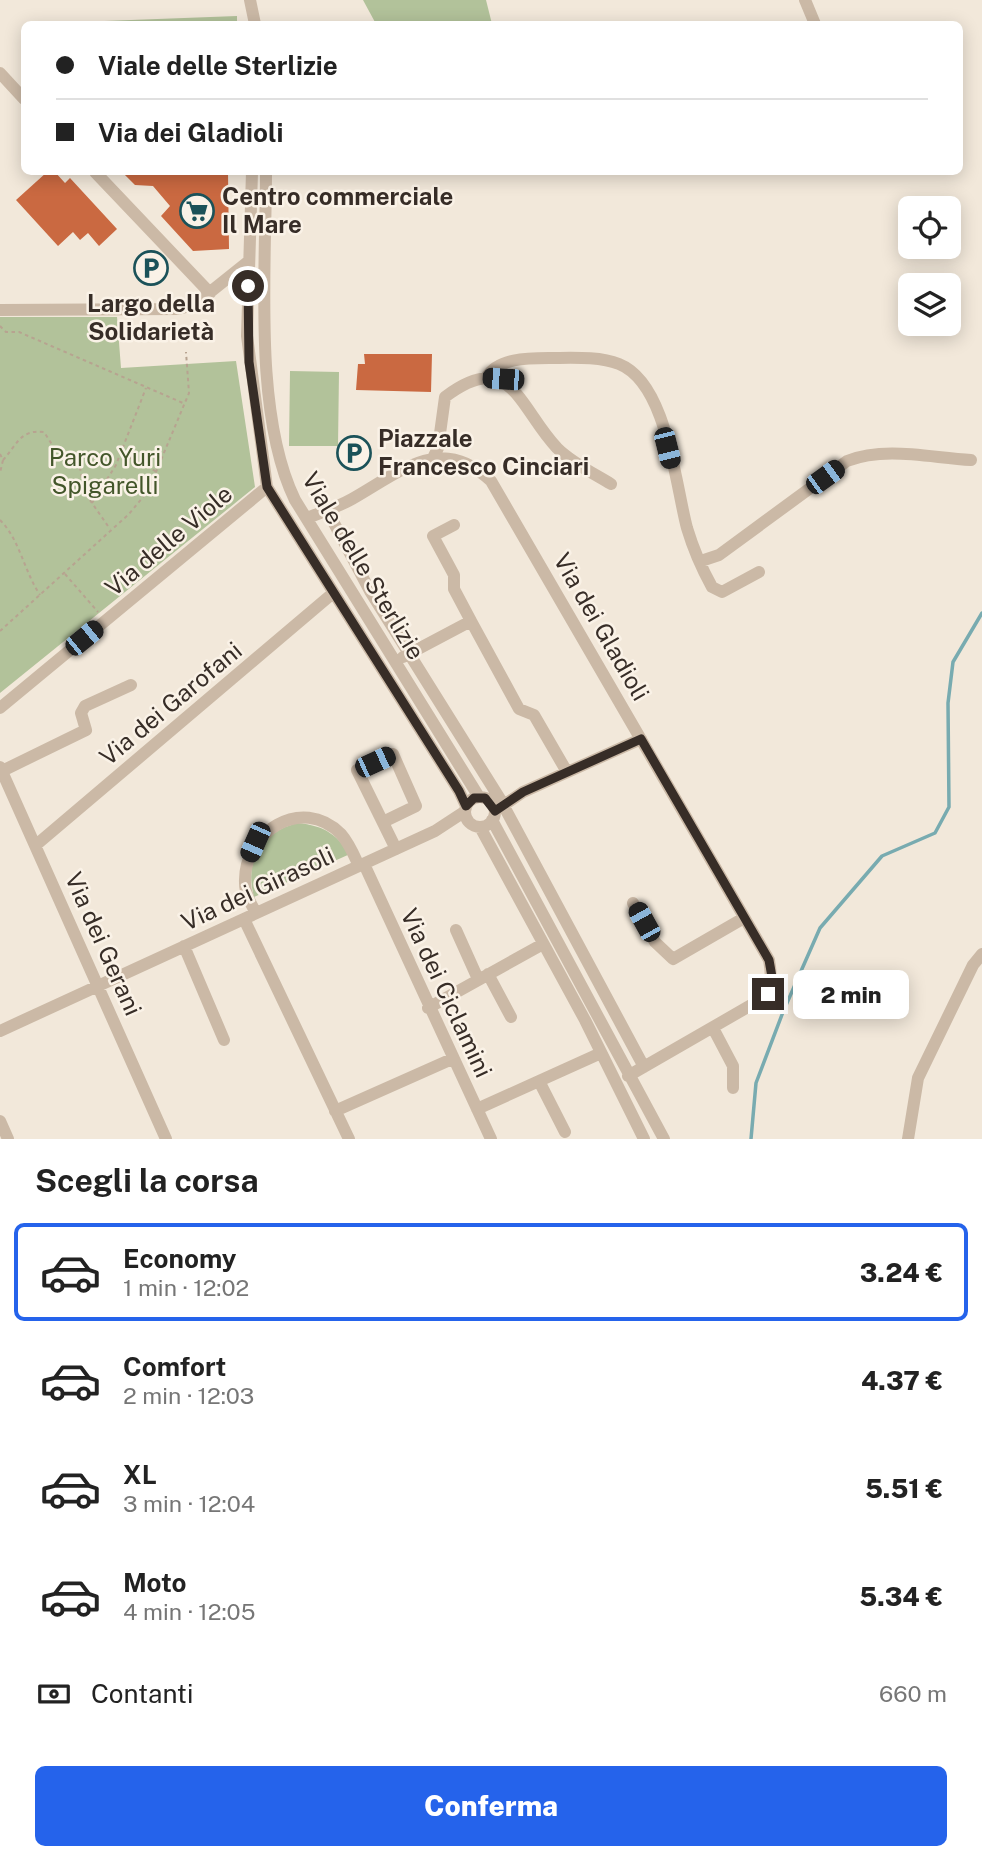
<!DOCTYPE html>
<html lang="it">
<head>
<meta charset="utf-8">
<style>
	:root { --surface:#fff; --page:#f2f2f2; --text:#222; --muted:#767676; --line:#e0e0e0; --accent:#2563eb }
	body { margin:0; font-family:"Public Sans",sans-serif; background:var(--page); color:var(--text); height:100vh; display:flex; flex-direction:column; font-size:26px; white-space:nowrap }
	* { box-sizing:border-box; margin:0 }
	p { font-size:23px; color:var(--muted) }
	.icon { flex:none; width:38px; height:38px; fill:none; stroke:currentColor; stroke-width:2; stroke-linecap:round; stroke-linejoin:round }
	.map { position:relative; height:1139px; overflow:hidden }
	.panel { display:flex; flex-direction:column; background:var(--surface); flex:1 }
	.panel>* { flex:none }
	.banner { position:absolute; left:21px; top:21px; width:942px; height:154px; border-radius:10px; box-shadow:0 4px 18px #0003; display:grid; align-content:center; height:154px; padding:0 35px; background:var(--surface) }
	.buttons { position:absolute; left:898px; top:196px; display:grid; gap:14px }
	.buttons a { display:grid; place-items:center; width:63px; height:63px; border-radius:10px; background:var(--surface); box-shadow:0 4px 18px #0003; font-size:35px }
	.end { position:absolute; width:32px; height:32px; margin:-16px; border:9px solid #372d27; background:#fff; box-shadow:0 0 0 4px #fff }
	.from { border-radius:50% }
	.bubble { position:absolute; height:49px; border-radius:10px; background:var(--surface); box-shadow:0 4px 18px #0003; font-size:23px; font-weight:800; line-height:49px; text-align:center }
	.car { position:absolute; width:21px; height:42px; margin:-21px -10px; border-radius:9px; box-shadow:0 0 5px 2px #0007; background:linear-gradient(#222 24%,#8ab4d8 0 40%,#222 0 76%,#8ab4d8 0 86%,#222 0) }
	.banner b { display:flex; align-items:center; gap:24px; height:66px; font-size:26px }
	.banner b+b { border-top:2px solid var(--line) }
	.banner i { width:18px; height:18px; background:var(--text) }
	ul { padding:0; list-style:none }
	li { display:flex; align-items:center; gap:21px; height:98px; margin:0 14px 10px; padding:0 21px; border:4px solid transparent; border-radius:10px }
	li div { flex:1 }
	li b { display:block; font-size:26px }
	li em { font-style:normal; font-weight:800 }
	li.current { border-color:var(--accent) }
	li>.icon { width:63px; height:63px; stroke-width:1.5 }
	h2 { padding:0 35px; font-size:32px; line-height:84px }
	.pay { display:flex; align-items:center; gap:18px; height:77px; padding:0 35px; font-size:26px }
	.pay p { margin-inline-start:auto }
	.action { display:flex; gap:14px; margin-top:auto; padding:14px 35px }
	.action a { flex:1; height:80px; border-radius:10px; background:var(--accent); color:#fff; font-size:28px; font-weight:800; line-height:80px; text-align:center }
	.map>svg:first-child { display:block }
	.green { fill:#b2c29a }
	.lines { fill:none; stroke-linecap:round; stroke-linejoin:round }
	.stream { stroke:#78abb0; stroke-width:3.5 }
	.building { fill:#ca6941 }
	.path { stroke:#b7a390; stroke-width:2; stroke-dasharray:3.5 3.5; stroke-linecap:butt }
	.street { stroke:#cbb9a6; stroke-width:12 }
	.route { stroke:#372d27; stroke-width:9 }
	.labels { text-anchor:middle; stroke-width:5; stroke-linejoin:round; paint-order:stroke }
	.poi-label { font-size:24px; font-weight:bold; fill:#372d27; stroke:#faf2e7; text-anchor:start }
	.park-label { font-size:24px; fill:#43562a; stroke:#faf2e7 }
	.street-label { font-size:24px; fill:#372d27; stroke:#faf2e7 }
</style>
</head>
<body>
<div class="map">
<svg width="982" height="1139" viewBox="0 0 982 1139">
	<rect width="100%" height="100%" fill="#f2e8da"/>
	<!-- green -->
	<path class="green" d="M363,0H486L492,24H376Z
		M237,16V24H78V22Z
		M0,317H117L121,368L236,361L255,487L0,693Z
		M290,371L339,372L338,446H289Z
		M298,823C324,826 335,833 350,854L254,897C244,860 261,832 298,823Z"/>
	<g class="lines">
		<!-- stream -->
		<path class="stream" d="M751,1139L756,1083L783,1012L820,928L882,856L935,833L949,807L948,703L953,662L982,613"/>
	</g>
	<!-- building -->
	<path class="building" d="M47,172H55L65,183L70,178L117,229L99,246L88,233L80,240L73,232L58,246L16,200Z
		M122,172H228L229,249L193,251L161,216L170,206L153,186L135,185Z
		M364,354H432L431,392L356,390L358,364H365Z"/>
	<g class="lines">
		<!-- path -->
		<path class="path" d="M0,326L6,332H19L183,403
			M122,453L157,472
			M0,454L3,460L0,473
			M3,460C17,445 20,429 44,432L53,446L79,463L85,493L110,529
			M92,503L116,465L146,388
			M0,520C20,540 24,571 40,595
			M65,574L98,612
			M0,631L129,514L148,491L189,393L186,352"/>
		<!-- street -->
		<path class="street" d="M250,0L255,24
			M805,0L815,24
			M0,73L24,99
			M95,172L210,293
			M252,172L247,336L267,487L459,791L466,806
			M266,172C266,268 253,414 295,500L479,797
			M0,310L178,309L194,305L249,261
			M486,378C497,358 528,358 549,358C570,358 599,356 619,364C667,383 675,483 687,528C693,548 702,569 712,587L722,592L759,572
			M432,460L438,448L445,397C511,347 519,408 557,448C572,463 593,473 611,484
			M327,510L370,591L500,799L644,1067
			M307,518C322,512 338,507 352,499C400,472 441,433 491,481L769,960C773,981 771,991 753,1004L628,1076
			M454,525L433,536L454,575V589L471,621
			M701,561L719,555L847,461C886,446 931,458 971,460
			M403,657L471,621L519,709L534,715L567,772
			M0,708L267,487
			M0,767L166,1139
			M2,771L86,730L81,713L85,706L131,685
			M465 812a15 15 0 1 1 30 0a15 15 0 1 1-30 0Z
			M495,811L523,792L641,739
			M492,820L664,1139
			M383,822L416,806L393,754L357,770L396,849
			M480,827L585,1020L644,1139
			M36,845L332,594
			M364,864L491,1139
			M633,903L655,942L673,959L744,918
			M256,913C251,904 245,894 245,883C243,833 301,794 341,834C349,843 354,855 359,866
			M244,919L349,1139
			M456,930L478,979
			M184,946L224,1040
			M488,974L511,1017
			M428,1008L543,944
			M713,1028L733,1066V1088
			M0,1031L435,831L464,812
			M539,1081L565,1132
			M477,1109L601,1053
			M335,1111L452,1059
			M0,1121L8,1139
			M908,1139L918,1078L973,965L982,954"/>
	</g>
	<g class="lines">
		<!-- route -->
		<path class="route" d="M248,286L249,362L267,487L459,791L466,806L474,798H485L495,811L523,792L641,739L769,960L772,977L768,994"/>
	</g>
	<!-- icons -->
	<defs>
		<g id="supermarket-ring" transform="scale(1.75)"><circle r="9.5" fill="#faf2e7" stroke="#1b5259" stroke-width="1.5"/><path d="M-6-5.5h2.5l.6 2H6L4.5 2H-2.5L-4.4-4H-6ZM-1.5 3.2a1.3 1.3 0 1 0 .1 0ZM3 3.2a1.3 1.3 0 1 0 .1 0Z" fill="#1b5259"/></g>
		<g id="parking-ring" transform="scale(1.75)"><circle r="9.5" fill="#faf2e7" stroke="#1b5259" stroke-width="1.5"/><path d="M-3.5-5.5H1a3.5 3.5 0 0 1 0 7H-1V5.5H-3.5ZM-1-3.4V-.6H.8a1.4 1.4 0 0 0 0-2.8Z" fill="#1b5259"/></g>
	</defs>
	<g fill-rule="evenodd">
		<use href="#supermarket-ring" x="197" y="211"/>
		<use href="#parking-ring" x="151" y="268"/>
		<use href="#parking-ring" x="354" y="453"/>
	</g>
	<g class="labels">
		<!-- poi labels -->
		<g class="poi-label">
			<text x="222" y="205">Centro commerciale<tspan x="222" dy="28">Il Mare</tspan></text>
			<text x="151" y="312" text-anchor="middle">Largo della<tspan x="151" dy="28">Solidarietà</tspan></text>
			<text x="378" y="447">Piazzale<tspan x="378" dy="28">Francesco Cinciari</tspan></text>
		</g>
		<!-- park labels -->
		<g class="park-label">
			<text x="105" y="466">Parco Yuri<tspan x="105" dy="28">Spigarelli</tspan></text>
		</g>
		<!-- street labels -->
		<g class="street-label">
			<text transform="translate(169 541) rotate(-40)" y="8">Via delle Viole</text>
			<text transform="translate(363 566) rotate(59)" y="8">Viale delle Sterlizie</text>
			<text transform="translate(601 627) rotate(60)" y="8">Via dei Gladioli</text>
			<text transform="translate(171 704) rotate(-40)" y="8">Via dei Garofani</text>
			<text transform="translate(258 889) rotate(-25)" y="8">Via dei Girasoli</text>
			<text transform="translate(103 944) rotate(66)" y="8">Via dei Gerani</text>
			<text transform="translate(446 993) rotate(65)" y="8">Via dei Ciclamini</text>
		</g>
	</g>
</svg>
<div class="buttons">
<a><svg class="icon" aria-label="locate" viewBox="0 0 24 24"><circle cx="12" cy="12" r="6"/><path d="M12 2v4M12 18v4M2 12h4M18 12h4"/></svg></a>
<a><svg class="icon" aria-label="layers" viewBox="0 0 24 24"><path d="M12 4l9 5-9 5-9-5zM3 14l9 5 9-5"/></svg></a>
</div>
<i class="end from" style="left:248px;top:286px"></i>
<i class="end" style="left:768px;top:994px"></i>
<div class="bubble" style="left:793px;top:970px;width:116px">2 min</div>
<i class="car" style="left:503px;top:379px;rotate:274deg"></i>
<i class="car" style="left:667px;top:448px;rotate:166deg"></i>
<i class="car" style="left:825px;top:477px;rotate:54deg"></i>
<i class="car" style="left:84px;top:638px;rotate:51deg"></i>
<i class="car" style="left:375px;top:762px;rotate:65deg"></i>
<i class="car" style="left:255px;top:842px;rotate:204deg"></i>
<i class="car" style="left:644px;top:922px;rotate:331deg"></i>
<div class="banner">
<b><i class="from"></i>Viale delle Sterlizie</b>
<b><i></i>Via dei Gladioli</b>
</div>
</div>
<section class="panel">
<h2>Scegli la corsa</h2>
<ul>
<li class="current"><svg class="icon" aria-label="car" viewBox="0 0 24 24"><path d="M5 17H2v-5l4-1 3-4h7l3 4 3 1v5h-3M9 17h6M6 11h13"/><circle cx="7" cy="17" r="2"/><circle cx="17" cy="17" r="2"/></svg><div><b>Economy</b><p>1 min · 12:02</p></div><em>3.24 €</em></li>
<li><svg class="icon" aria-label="car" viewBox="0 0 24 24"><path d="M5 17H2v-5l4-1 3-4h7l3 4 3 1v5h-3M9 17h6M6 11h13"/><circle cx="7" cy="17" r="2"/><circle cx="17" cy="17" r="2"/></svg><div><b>Comfort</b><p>2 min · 12:03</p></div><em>4.37 €</em></li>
<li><svg class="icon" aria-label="car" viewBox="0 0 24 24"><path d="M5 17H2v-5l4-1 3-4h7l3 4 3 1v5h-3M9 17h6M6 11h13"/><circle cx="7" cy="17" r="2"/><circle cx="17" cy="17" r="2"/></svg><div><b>XL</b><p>3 min · 12:04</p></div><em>5.51 €</em></li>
<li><svg class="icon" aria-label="car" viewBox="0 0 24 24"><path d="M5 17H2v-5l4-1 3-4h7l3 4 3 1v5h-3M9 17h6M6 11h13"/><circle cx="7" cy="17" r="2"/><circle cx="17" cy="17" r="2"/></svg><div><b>Moto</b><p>4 min · 12:05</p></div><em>5.34 €</em></li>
</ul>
<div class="pay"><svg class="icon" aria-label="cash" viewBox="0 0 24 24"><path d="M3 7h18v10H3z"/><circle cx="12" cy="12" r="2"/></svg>Contanti<p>660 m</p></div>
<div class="action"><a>Conferma</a></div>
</section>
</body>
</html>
